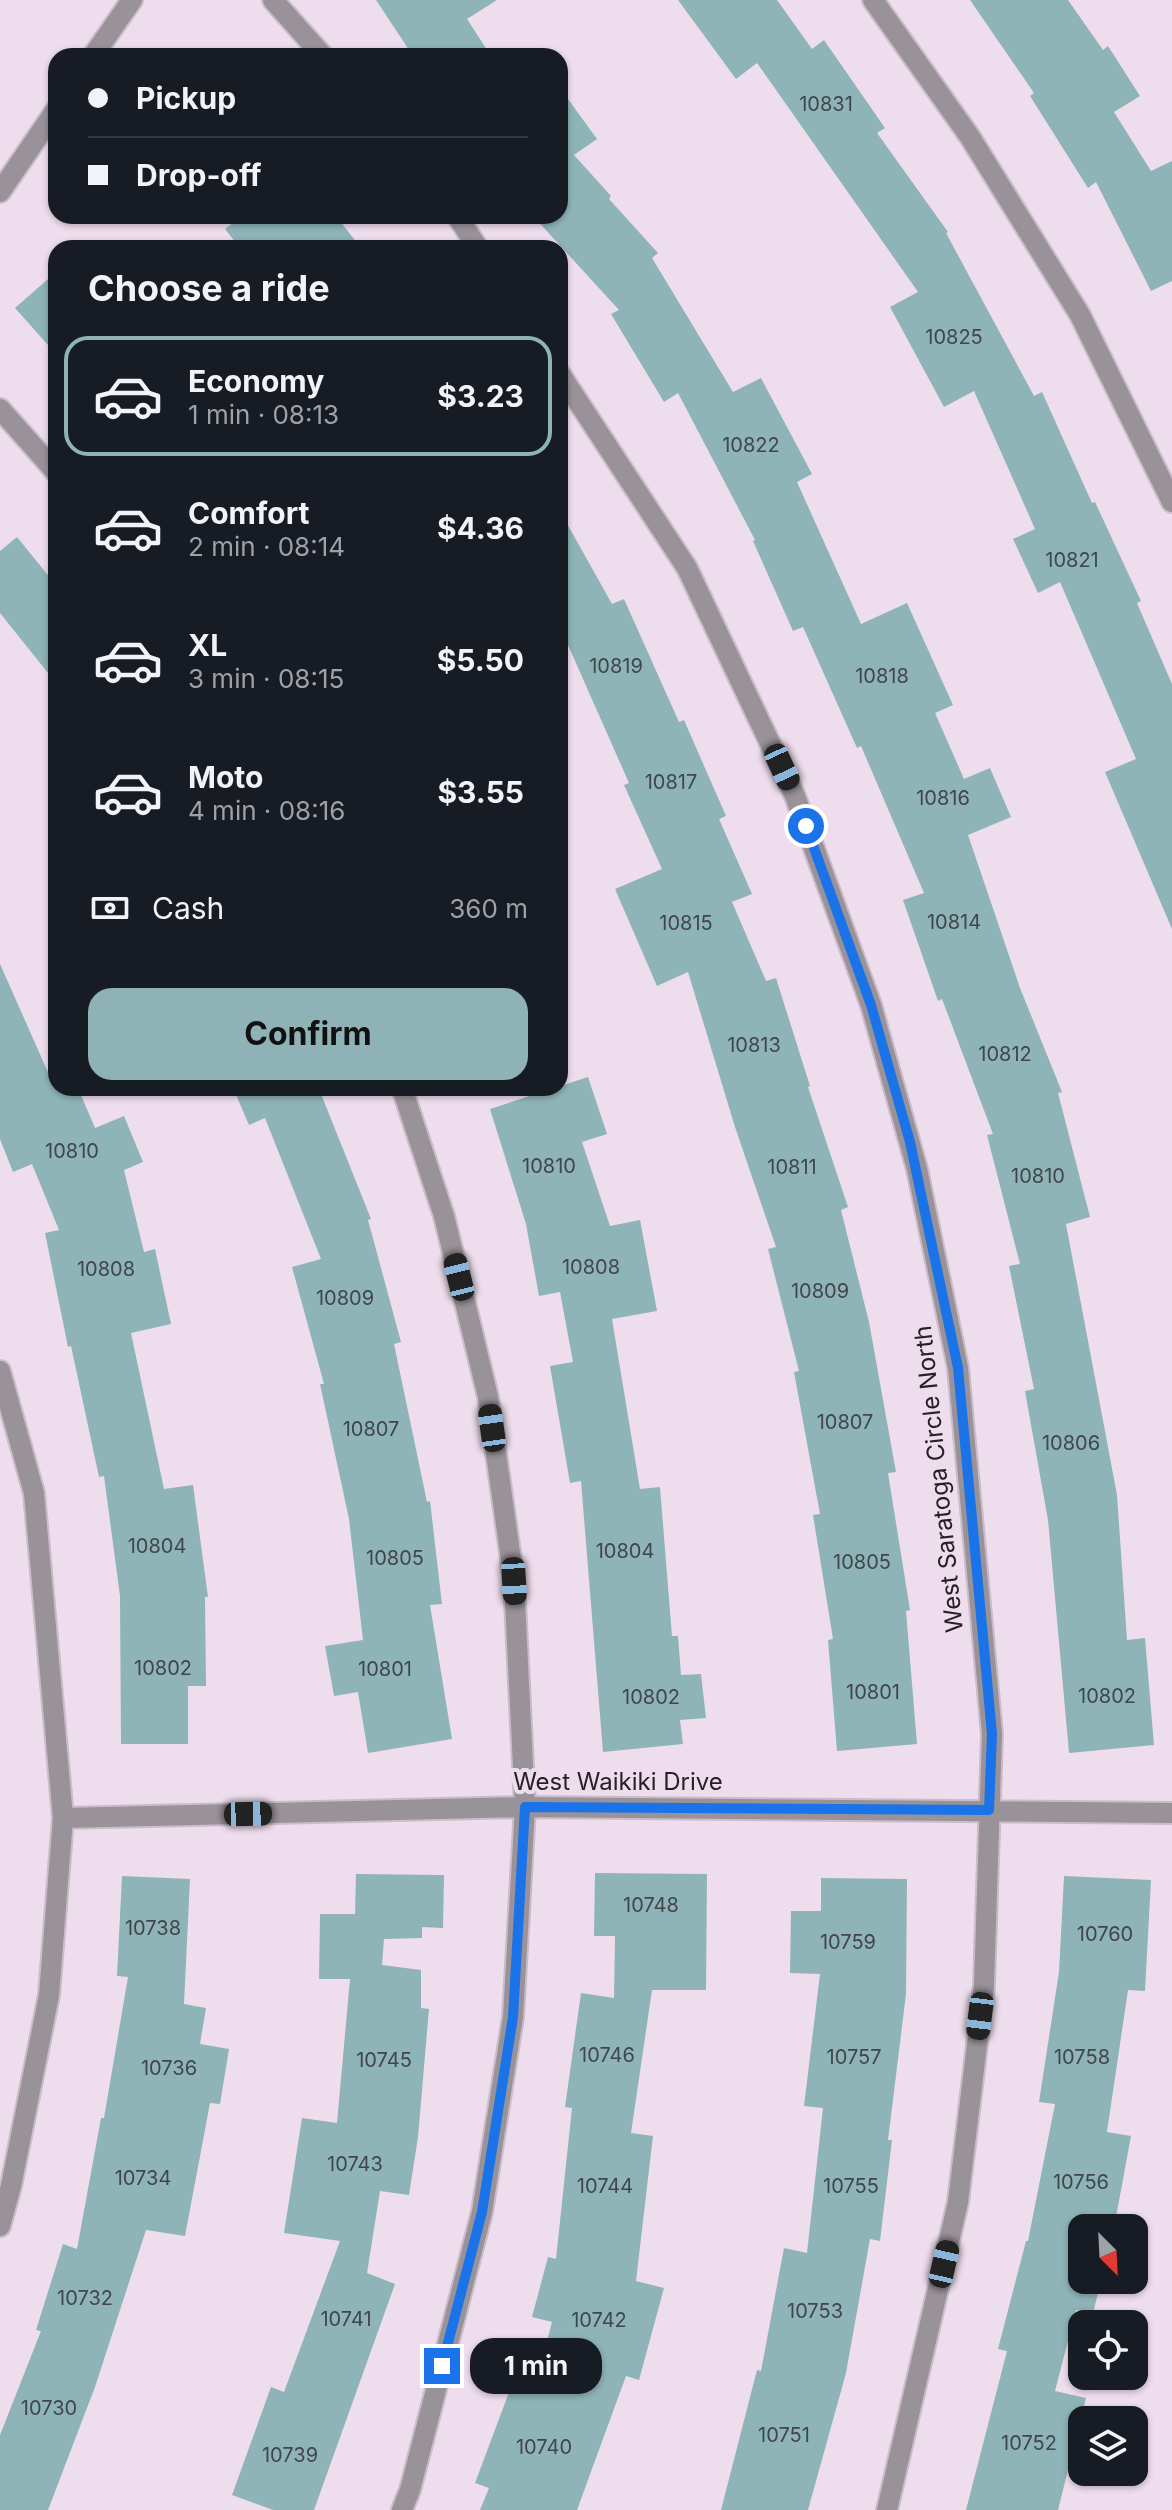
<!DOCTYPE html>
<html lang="en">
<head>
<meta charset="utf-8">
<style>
	:root { --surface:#171b24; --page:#242831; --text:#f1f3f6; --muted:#9ea1a6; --line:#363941; --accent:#8eb2b6 }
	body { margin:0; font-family:Inter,sans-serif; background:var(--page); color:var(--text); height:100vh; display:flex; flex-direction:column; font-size:30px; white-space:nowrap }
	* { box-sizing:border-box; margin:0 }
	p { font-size:26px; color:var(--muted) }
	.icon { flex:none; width:44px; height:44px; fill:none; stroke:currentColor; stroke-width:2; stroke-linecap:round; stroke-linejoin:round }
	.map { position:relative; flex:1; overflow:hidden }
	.drawer { position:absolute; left:48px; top:240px; width:520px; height:856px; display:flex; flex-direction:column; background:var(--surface); border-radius:24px; box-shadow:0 2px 6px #0004 }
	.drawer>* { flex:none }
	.top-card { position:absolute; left:48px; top:48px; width:520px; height:176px; border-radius:24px; box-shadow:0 2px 6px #0004; display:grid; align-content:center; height:176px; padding:0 40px; background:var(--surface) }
	.needle { width:52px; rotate:156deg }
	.buttons { position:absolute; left:1068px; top:2214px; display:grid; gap:16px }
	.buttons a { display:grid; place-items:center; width:80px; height:80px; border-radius:16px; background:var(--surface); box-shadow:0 2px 6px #0004; font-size:40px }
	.end { position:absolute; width:36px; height:36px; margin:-18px; border:10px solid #1a73e8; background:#fff; box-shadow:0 0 0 4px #fff }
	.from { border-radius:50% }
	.bubble { position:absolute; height:56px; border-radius:24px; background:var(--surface); box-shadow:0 2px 6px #0004; font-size:26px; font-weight:700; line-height:56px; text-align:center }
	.car { position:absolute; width:24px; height:48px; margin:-24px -12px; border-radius:10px; box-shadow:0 0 6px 2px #0007; background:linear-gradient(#222 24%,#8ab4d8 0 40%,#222 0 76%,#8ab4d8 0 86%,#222 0) }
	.top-card b { display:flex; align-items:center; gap:28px; height:76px; font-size:30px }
	.top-card b+b { border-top:2px solid var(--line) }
	.top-card i { width:20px; height:20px; background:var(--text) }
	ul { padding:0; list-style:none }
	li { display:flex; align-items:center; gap:24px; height:120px; margin:0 16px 12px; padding:0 24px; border:4px solid transparent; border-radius:24px }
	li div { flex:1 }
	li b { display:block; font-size:30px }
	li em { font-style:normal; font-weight:700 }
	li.on { border-color:var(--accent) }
	li>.icon { width:72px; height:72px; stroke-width:1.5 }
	h2 { padding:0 40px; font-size:36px; line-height:96px }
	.pay { display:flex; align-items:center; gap:20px; height:88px; padding:0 40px; font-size:30px }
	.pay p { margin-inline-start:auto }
	.primary-button { display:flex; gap:16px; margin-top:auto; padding:16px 40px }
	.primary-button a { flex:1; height:92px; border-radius:24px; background:var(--accent); color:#111; font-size:32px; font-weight:700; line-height:92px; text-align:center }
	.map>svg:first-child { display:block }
	.building { fill:#8eb4b7 }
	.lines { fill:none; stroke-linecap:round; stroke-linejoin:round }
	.minor-casing { stroke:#cabcc9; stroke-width:24 }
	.minor { stroke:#999299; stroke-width:20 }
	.route { stroke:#1a73e8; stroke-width:10 }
	.labels { text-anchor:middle; stroke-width:8; stroke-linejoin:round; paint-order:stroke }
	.number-label { font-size:20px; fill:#41464b }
	.street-label { font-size:24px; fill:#272127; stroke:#eedeed }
</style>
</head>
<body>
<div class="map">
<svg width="1172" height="2510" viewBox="0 0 1172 2510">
	<rect width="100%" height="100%" fill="#eedeed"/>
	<!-- building -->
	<path class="building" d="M376,0H497L467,19L491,56H413Z
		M678,0H777L812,49L824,40L885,128L877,133L948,232L946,233L1034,396L1042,392L1092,503L1095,502L1141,601L1137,603L1172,684V929L1105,772L1136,759L1060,582L1038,593L1013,539L1035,529L974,391L944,407L890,307L918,292L757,63L736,79Z
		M970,0H1068L1103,50L1108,46L1140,96L1114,112L1151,171L1172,161V281L1151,291L1096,182L1088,188L1030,96L1034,93Z
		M560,88L597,139L574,155L611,196L609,199L658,253L652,258L733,392L761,378L812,474L797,482L861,624L907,603L953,705L935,713L964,779L990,768L1011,817L968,835L1020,988L1062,1092L1058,1093L1090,1217L1066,1224L1117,1495L1127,1640L1145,1638L1154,1745L1069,1753L1048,1520L1025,1391L1034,1389L1009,1266L1020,1264L987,1135L993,1134L942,999L938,1001L903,900L924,893L861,746L857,748L803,627L793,631L753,541L755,540L678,393L664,402L611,314L619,310L533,216H560Z
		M242,216H336L361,248H240L225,229Z
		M56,272V354L15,308Z
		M560,511L612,604L624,599L679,722L684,720L726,816L719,819L752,894L732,902L766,981L776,978L810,1086L808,1087L848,1207L841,1210L869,1322L896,1472L888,1473L910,1610L906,1611L917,1744L837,1751L828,1640L833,1639L813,1515L820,1514L794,1372L799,1371L768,1249L776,1247L735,1127L688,972L657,986L615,889L662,869L624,785L629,783L560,627Z
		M17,537L56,585V683L0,613V551Z
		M0,964L55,1088H78L95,1128L124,1116L143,1162L124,1170L144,1252L155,1249L171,1324L131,1333L164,1489L193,1485L208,1597H205L206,1686H188V1744H121L120,1596L104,1476L99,1477L71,1346L68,1347L45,1233L59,1230L32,1164L13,1172L0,1139Z
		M588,1077L607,1134L582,1142L610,1226L640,1220L657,1311L612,1319L640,1489L660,1487L672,1636H678L681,1675L701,1674L706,1718L680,1720L683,1744L603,1752L581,1481L570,1483L550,1366L573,1362L560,1292L539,1296L526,1224L490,1109Z
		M233,1088H335L321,1094L371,1219L368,1220L401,1342L394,1344L427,1502L430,1501L442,1604L430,1605L452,1739L368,1753L358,1692L334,1696L325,1646L363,1640L349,1519L320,1384H324L292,1267L321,1259L265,1118L249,1125Z
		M595,1873L707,1874L706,1990H652L631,2133L653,2136L636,2281L664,2288L639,2380L626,2376L577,2510H480L489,2488L475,2483L515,2376L536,2384L552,2322L532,2317L548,2257L556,2259L572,2108L565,2107L581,1993L614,1998L615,1936H594Z
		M356,1874L444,1875L443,1928L422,1927V1938L384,1939L382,1965L421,1970V2008L429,2009L418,2137L409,2195L380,2191L367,2273L395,2284L314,2510H273L232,2495L271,2387L284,2392L340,2241L284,2233L302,2118L337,2123L350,1979H319L320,1914H355Z
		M122,1876L190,1879L184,2004L206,2008L200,2044L229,2049L220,2104L210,2103L185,2236L146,2230L95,2387L48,2510H0V2435L41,2331L36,2330L63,2244L77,2249L101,2118H104L128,1977L117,1976Z
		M1064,1876L1151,1880L1145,1991L1128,1990L1107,2132L1131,2136L1114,2228H1082V2280H1101L1093,2314L1076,2310L1055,2391L1086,2398L1058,2510H966L1007,2351L998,2349L1026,2241H1028L1055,2104L1039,2102L1059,1972Z
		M821,1878L907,1879L906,1994L888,2140H892L880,2241L870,2239L846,2373L808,2510H721L757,2370L761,2371L784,2248L807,2253L823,2108L804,2106L820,1974L790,1973L791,1911H821Z"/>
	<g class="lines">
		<!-- minor casing -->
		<g class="minor-casing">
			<path id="minor" d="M273,0L323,56
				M873,0L970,137L1080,315L1172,502
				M93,56L132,0
				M0,192L56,110
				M457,216L478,248
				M560,374L687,568L795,796L871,1005L917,1169L958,1368L992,1734L984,1986L958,2202L887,2510
				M0,409L56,472
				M402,1088L444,1216L488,1397L514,1581L525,1807L513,2017L482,2212L410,2490L402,2510
				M0,1371L34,1493L63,1818L49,1995L11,2186L0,2226
				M63,1818L525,1807L1172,1813"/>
		</g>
		<!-- minor -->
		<use href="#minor" class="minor"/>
	</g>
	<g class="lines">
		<!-- route -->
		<path class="route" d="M442,2366L482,2212L513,2017L525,1807L989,1810L992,1734L958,1368L910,1142L871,1005L806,826"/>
	</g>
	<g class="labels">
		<!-- number labels -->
		<g class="number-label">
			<text x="826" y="111">10831</text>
			<text x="954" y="344">10825</text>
			<text x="751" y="452">10822</text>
			<text x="1072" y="567">10821</text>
			<text x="616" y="673">10819</text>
			<text x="882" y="683">10818</text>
			<text x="671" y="789">10817</text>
			<text x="943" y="805">10816</text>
			<text x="954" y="929">10814</text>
			<text x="686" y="930">10815</text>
			<text x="754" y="1052">10813</text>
			<text x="1005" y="1061">10812</text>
			<text x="72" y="1158">10810</text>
			<text x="549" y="1173">10810</text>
			<text x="792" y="1174">10811</text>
			<text x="1038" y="1183">10810</text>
			<text x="591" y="1274">10808</text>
			<text x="106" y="1276">10808</text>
			<text x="820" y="1298">10809</text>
			<text x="345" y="1305">10809</text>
			<text x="845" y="1429">10807</text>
			<text x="371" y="1436">10807</text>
			<text x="1071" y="1450">10806</text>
			<text x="157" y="1553">10804</text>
			<text x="625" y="1558">10804</text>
			<text x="395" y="1565">10805</text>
			<text x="862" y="1569">10805</text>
			<text x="163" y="1675">10802</text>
			<text x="385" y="1676">10801</text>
			<text x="873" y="1699">10801</text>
			<text x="1107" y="1703">10802</text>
			<text x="651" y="1704">10802</text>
			<text x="651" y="1912">10748</text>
			<text x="153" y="1935">10738</text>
			<text x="1105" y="1941">10760</text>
			<text x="848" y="1949">10759</text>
			<text x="607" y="2062">10746</text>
			<text x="854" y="2064">10757</text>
			<text x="1082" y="2064">10758</text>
			<text x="384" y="2067">10745</text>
			<text x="169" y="2075">10736</text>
			<text x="355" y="2171">10743</text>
			<text x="143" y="2185">10734</text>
			<text x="1081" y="2189">10756</text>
			<text x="605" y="2193">10744</text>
			<text x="851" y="2193">10755</text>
			<text x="85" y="2305">10732</text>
			<text x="815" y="2318">10753</text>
			<text x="346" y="2326">10741</text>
			<text x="599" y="2327">10742</text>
			<text x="49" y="2415">10730</text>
			<text x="784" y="2442">10751</text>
			<text x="1029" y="2450">10752</text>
			<text x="544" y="2454">10740</text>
			<text x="290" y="2462">10739</text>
		</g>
		<!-- street labels -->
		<g class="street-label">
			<text transform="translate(939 1479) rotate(-96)" y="8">West Saratoga Circle North</text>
			<text x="618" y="1790">West Waikiki Drive</text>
		</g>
	</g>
</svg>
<div class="buttons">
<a><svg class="needle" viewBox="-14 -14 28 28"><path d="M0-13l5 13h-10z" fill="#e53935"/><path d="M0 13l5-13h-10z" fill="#9ea1a6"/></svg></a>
<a><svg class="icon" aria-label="locate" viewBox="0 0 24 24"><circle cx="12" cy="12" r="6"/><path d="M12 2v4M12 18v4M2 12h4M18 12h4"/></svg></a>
<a><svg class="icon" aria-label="layers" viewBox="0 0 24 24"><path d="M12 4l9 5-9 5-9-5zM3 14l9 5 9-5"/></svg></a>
</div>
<i class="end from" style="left:806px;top:826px"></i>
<i class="end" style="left:442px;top:2366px"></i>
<div class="bubble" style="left:470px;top:2338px;width:132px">1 min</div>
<i class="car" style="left:782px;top:767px;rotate:155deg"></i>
<i class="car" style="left:459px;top:1277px;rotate:346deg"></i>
<i class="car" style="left:492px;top:1428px;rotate:352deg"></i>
<i class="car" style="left:514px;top:1581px;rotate:177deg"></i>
<i class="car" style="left:248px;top:1814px;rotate:89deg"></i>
<i class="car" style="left:980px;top:2016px;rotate:187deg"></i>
<i class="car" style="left:944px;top:2264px;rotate:13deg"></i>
<div class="top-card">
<b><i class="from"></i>Pickup</b>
<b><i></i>Drop-off</b>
</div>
<section class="drawer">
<h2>Choose a ride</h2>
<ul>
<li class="on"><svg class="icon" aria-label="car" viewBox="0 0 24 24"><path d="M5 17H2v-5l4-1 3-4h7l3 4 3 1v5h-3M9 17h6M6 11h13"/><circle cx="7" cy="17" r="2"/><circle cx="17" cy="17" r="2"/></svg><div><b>Economy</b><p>1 min · 08:13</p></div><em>$3.23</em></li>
<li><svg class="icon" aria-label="car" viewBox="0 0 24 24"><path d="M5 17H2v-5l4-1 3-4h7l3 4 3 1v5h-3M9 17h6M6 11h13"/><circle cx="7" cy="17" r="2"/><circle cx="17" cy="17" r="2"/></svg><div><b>Comfort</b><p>2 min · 08:14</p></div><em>$4.36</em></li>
<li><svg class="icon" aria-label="car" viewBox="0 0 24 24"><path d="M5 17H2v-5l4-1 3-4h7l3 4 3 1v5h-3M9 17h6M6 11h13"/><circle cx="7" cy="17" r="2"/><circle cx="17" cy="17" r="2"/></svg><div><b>XL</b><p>3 min · 08:15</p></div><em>$5.50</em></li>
<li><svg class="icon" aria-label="car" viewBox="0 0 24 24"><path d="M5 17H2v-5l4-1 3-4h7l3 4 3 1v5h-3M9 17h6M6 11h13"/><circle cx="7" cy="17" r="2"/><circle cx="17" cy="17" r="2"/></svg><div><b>Moto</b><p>4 min · 08:16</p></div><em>$3.55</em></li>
</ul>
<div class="pay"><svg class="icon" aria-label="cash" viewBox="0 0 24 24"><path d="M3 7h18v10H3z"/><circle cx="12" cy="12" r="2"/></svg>Cash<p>360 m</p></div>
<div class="primary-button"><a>Confirm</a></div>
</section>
</div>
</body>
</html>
